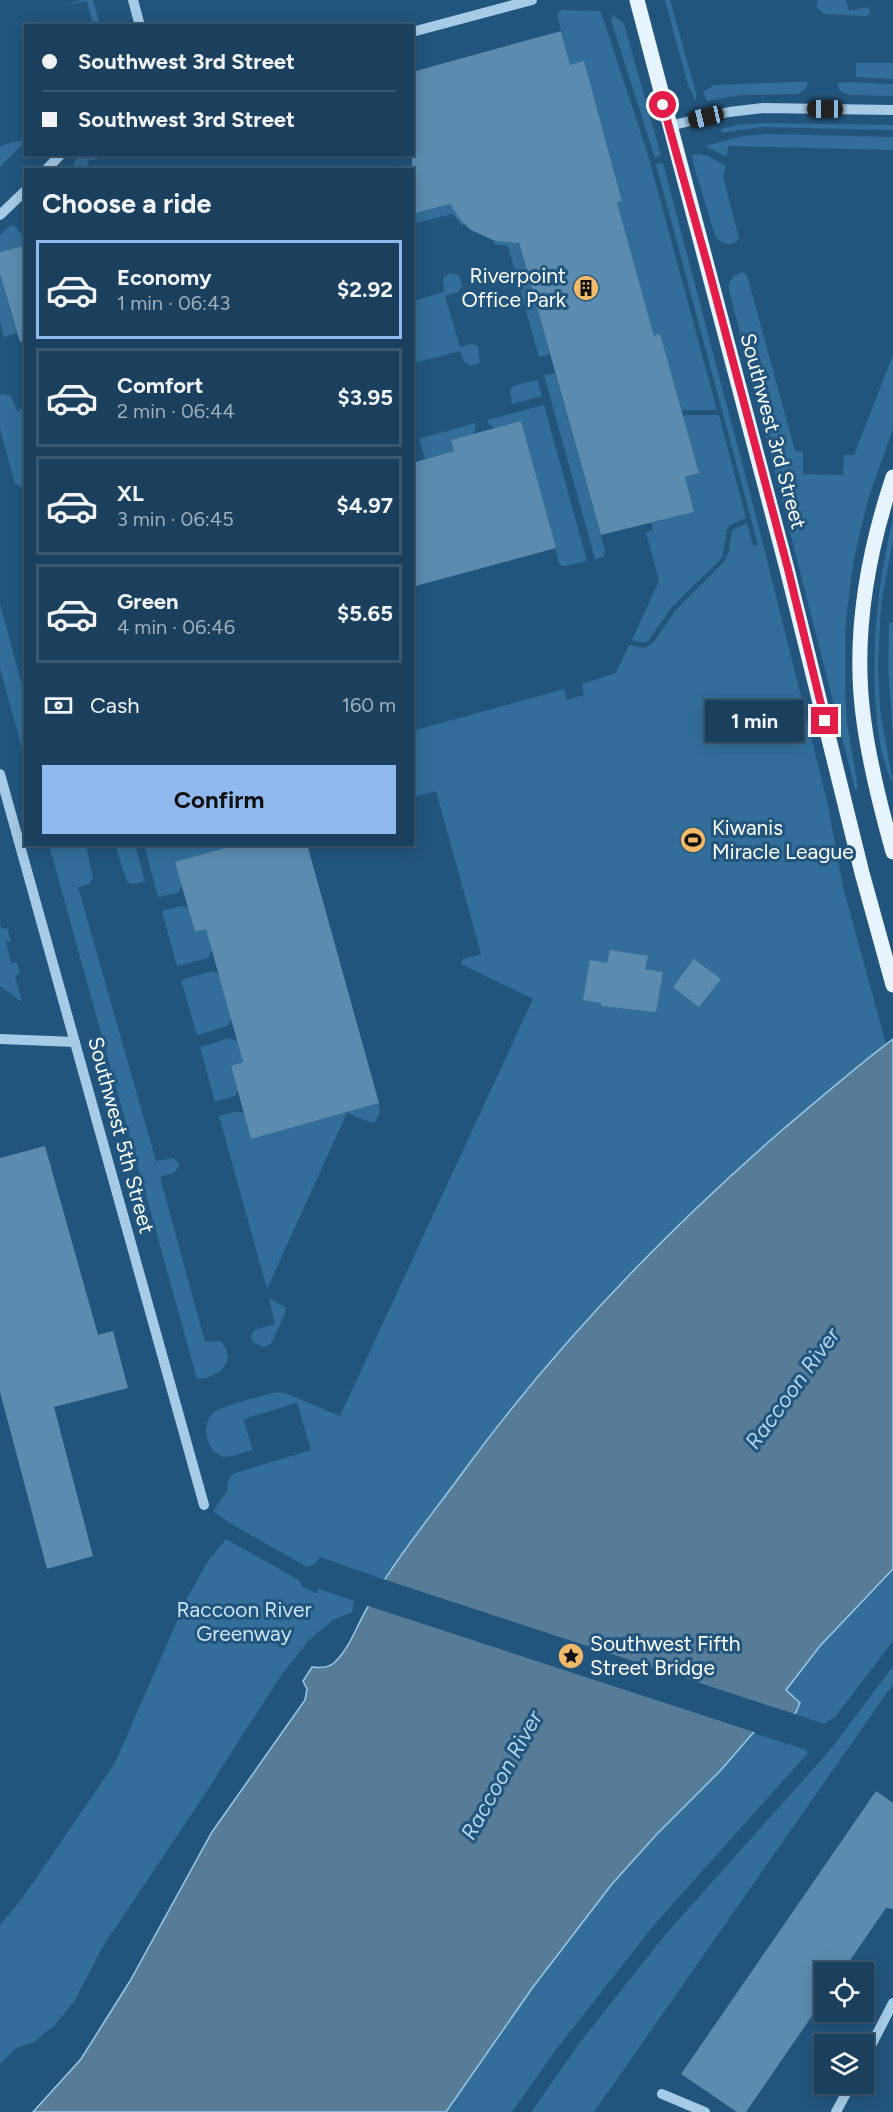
<!DOCTYPE html>
<html lang="en">
<head>
<meta charset="utf-8">
<style>
	:root { --surface:#1a405e; --page:#234764; --text:#f1f3f6; --muted:#9fafbc; --line:#385973; --accent:#90b9f0 }
	body { margin:0; font-family:Figtree,sans-serif; background:var(--page); color:var(--text); height:100vh; display:flex; flex-direction:column; font-size:22px; white-space:nowrap }
	* { box-sizing:border-box; margin:0 }
	p { font-size:20px; color:var(--muted) }
	.icon { flex:none; width:33px; height:33px; fill:none; stroke:currentColor; stroke-width:2; stroke-linecap:round; stroke-linejoin:round }
	.map { position:relative; flex:1; overflow:hidden }
	.drawer { position:absolute; left:24px; top:168px; width:390px; height:678px; display:flex; flex-direction:column; background:var(--surface); border-radius:0px; box-shadow:0 3px 15px #0003,0 0 0 2px var(--line) }
	.drawer>* { flex:none }
	.banner { position:absolute; left:24px; top:24px; width:390px; height:132px; border-radius:0px; box-shadow:0 3px 15px #0003,0 0 0 2px var(--line); display:grid; align-content:center; height:132px; padding:0 18px; background:var(--surface) }
	.controls { position:absolute; left:814px; top:1962px; display:grid; gap:12px }
	.controls a { display:grid; place-items:center; width:60px; height:60px; border-radius:0px; background:var(--surface); box-shadow:0 3px 15px #0003,0 0 0 2px var(--line); font-size:30px }
	.end { position:absolute; width:27px; height:27px; margin:-14px; border:8px solid #e11d48; background:#fff; box-shadow:0 0 0 3px #fff }
	.from { border-radius:50% }
	.bubble { position:absolute; height:42px; border-radius:0px; background:var(--surface); box-shadow:0 3px 15px #0003,0 0 0 2px var(--line); font-size:20px; font-weight:700; line-height:42px; text-align:center }
	.car { position:absolute; width:18px; height:36px; margin:-18px -9px; border-radius:8px; box-shadow:0 0 4px 2px #0007; background:linear-gradient(#222 24%,#8ab4d8 0 40%,#222 0 76%,#8ab4d8 0 86%,#222 0) }
	.banner b { display:flex; align-items:center; gap:21px; height:57px; font-size:22px }
	.banner b+b { border-top:2px solid var(--line) }
	.banner i { width:15px; height:15px; background:var(--text) }
	ul { padding:0; list-style:none }
	li { display:flex; align-items:center; gap:18px; height:99px; margin:0 12px 9px; padding:0 6px; border:3px solid var(--line); border-radius:0px }
	li div { flex:1 }
	li b { display:block; font-size:22px }
	li em { font-style:normal; font-weight:700 }
	li.current { border-color:var(--accent) }
	li>.icon { width:54px; height:54px; stroke-width:1.5 }
	h2 { padding:0 18px; font-size:27px; line-height:72px }
	.pay { display:flex; align-items:center; gap:15px; height:66px; padding:0 18px; font-size:22px }
	.pay p { margin-inline-start:auto }
	.primary-button { display:flex; gap:12px; margin-top:auto; padding:12px 18px }
	.primary-button a { flex:1; height:69px; border-radius:0px; background:var(--accent); color:#111; font-size:24px; font-weight:700; line-height:69px; text-align:center }
	.map>svg:first-child { display:block }
	.green { fill:#326e99 }
	.water { fill:#577c98; stroke:#9ac8e7; stroke-width:1.5 }
	.pier { fill:#22557d }
	.building { fill:#5b8bae }
	.lines { fill:none; stroke-linecap:round; stroke-linejoin:round }
	.minor { stroke:#a6cbe6; stroke-width:10 }
	.major { stroke:#e7f3fd; stroke-width:15 }
	.route { stroke:#e11d48; stroke-width:8 }
	.labels { text-anchor:middle; stroke-width:6; stroke-linejoin:round; paint-order:stroke }
	.poi-label { font-size:21px; fill:#fff; stroke:#22557d; text-anchor:start }
	.street-label { font-size:21px; fill:#fff; stroke:#22557d }
	.park-label { font-size:21px; fill:#cae3f5; stroke:#22557d }
	.water-label { font-size:22px; font-style:italic; fill:#b2d5ee; stroke:#22557d }
</style>
</head>
<body>
<div class="map">
<svg width="893" height="2112" viewBox="0 0 893 2112">
	<rect width="100%" height="100%" fill="#22557d"/>
	<!-- green -->
	<path class="green" d="M81,0H93L100,25H93L87,1L63,6Z
		M665,0H670L696,93V101L688,85Z
		M818,0H846L849,11L866,7L870,10V13L866,16L824,14L816,7Z
		M561,10L600,11L603,18L648,155L717,410H681L654,336L617,202L622,200L584,62L570,65L557,14Z
		M613,15L624,24L661,155L655,158L611,20Z
		M856,63H893V79L856,77Z
		M791,82H808L806,89L798,94L741,95L707,101L703,92L714,85Z
		M848,82L893,84V96L849,95L840,91L837,83Z
		M762,123L893,125V130L761,127L722,133L721,129L737,125Z
		M768,134L893,137V150L728,146L727,157L705,146L743,136Z
		M25,139V146L23,144L0,167V146Z
		M82,154H110V155L87,161L89,169H76L74,166V162Z
		M699,154L708,156L726,166L723,177L739,238C733,248 721,244 715,236L693,163L692,155Z
		M663,163L757,520L828,805L843,887L886,1044L817,1100L738,1169L660,1243L609,1296L419,1531L385,1580L320,1557L315,1564L307,1567L228,1522L213,1511L228,1490L227,1483L232,1474L311,1450L297,1403L243,1419L253,1450C243,1452 230,1459 221,1456C206,1451 201,1422 213,1413C221,1406 267,1394 279,1392L287,1394L340,1416L533,999L461,964L463,959L481,954L436,791L413,797V731L564,689L567,700L584,695L582,684L616,673L629,645L645,648L654,642L675,611L724,562L729,551L732,530L747,523L753,546L758,545L656,164Z
		M453,203L464,224L462,226L453,214L417,223L414,214Z
		M10,226H14L25,238V245L0,252V235Z
		M495,241H518L550,354L539,357L508,246L494,244Z
		M743,272L747,275L795,451L803,452V474L843,475L844,455H854L893,355V429L869,496L860,532L853,564L845,629V691L847,723L858,788L855,789L729,290V284L733,276Z
		M450,273L459,275L462,287L458,292L445,296L460,347L471,344L478,346L480,363L471,366C463,363 463,359 460,351L413,363V301L444,292L443,278Z
		M0,274L14,324L25,331L4,337L0,321Z
		M555,373L605,550L604,557L595,559L544,375Z
		M537,380L542,396L512,404L510,391L513,386Z
		M2,394L11,396L17,411L25,408V489L15,484L0,428V395Z
		M544,405L587,561L566,566H562L559,563L521,421L496,428L489,425L488,420Z
		M688,415H719L746,518L730,525L727,530L722,558L671,608L648,641L642,643L632,640L659,581L646,532L653,530L651,523L694,512L685,477L699,473L683,416Z
		M475,423L476,428L473,434L451,440L454,451L425,459L419,439Z
		M893,518V539L881,606L878,664L880,710L893,784C881,760 878,735 876,709C871,644 878,582 893,518Z
		M0,604L25,696V760L0,668Z
		M889,623H892L893,627V734L888,669Z
		M49,845H86L93,878L89,884L78,887L156,1161L174,1158L179,1164C178,1174 168,1174 160,1177L205,1342L221,1341C238,1362 219,1378 197,1379Z
		M115,845H135L145,881L134,884L127,882Z
		M144,845H239L182,886L178,893L158,897Z
		M182,906L188,908L195,932L206,929L212,950L208,958L177,966L162,911Z
		M0,924L2,929L7,928L11,941L6,942L11,963L17,962L20,974L15,976L22,1002L0,986Z
		M212,971L219,974L232,1020L227,1026L197,1035L181,980Z
		M230,1038L238,1042L243,1062L231,1066L238,1091L235,1096L215,1102L200,1047Z
		M379,1103L380,1112L376,1121L372,1123L347,1113L267,1289L219,1116L238,1111L244,1113L251,1139Z
		M269,1298L285,1307L286,1311L271,1344L264,1347L254,1343L251,1338L254,1330L275,1324Z
		M226,1539L299,1580L303,1587L316,1593L319,1589L354,1601L352,1612L333,1620L308,1641L280,1677L197,1806L103,1946L75,2000L55,2025L33,2043L16,2048L0,2064V1925L21,1900L115,1763L188,1596L208,1561Z
		M893,1569V1641L835,1717L824,1724L795,1714L800,1703L786,1690L820,1646Z
		M893,1666V1684L594,2112H531L581,2041L665,1935L830,1750Z
		M753,1733L807,1750V1754L654,1925L558,2047L512,2112H446L533,1987L612,1884L657,1834L721,1770Z"/>
	<!-- water -->
	<path class="water" d="M893,1039V1569L820,1646L786,1690L800,1703L795,1714L773,1716L753,1733L721,1770L657,1834L612,1884L533,1987L446,2112H33L81,2059L130,1981L212,1832L305,1700L307,1689L303,1681L312,1667C320,1668 328,1668 334,1663C351,1647 357,1624 369,1605C396,1558 434,1512 466,1468C557,1344 665,1232 781,1131C818,1100 854,1068 893,1039Z"/>
	<!-- pier -->
	<path class="pier" d="M383,1579L773,1707L798,1715L796,1717L774,1719L757,1733L365,1605Z"/>
	<!-- building -->
	<path class="building" d="M561,31L570,65L584,61L622,201L617,202L654,336L660,334L699,473L685,477L694,512L601,535L519,243L495,241L471,230L462,222L450,204L412,214V72Z
		M26,245V341L20,342L0,274V252Z
		M521,421L556,548L412,587V463L454,451L451,440Z
		M239,844H307L379,1103L251,1139L231,1066L243,1062L206,929L195,932L175,862Z
		M610,950L648,956L645,969L663,972L656,1012L601,1006V1003L583,1000L590,960L607,963Z
		M694,959L721,979L699,1007L673,987Z
		M45,1146L98,1335L113,1331L128,1388L54,1407L93,1556L47,1569L0,1392V1158Z
		M876,1791L893,1803V1909L886,1908L842,1972H825V1997L746,2112H737L681,2074Z"/>
	<g class="lines">
		<!-- minor -->
		<path class="minor" d="M133,0L140,26
			M412,32L532,0
			M669,126L729,112L763,108L893,110
			M46,170L61,154
			M0,215L26,190
			M0,774L204,1505
			M0,1039L75,1042
			M864,2059L893,2003
			M662,2094L705,2112
			M836,2112L851,2084"/>
		<!-- major -->
		<path class="major" d="M637,0L787,569L862,873L893,985
			M893,477C867,555 852,640 864,722C870,766 881,809 893,852"/>
	</g>
	<g class="lines">
		<!-- route -->
		<path class="route" d="M663,105L708,267L788,569L825,721"/>
	</g>
	<!-- icons -->
	<defs>
		<g id="building-disc" transform="scale(1.35)"><circle r="9.5" fill="#f2b969" stroke="#22557d"/><path d="M-4-6H4V6H1V3H-1V6H-4ZM-2.5-4.3h1.7v1.8h-1.7ZM.8-4.3h1.7v1.8H.8ZM-2.5-1h1.7V.8h-1.7ZM.8-1h1.7V.8H.8Z" fill="#111"/></g>
		<g id="stadium-disc" transform="scale(1.35)"><circle r="9.5" fill="#f2b969" stroke="#22557d"/><path d="M0-5a6.5 5 0 1 0 0 10a6.5 5 0 1 0 0-10ZM-3.5-1.8h7v3.6h-7Z" fill="#111"/></g>
		<g id="sight-disc" transform="scale(1.35)"><circle r="9.5" fill="#f2b969" stroke="#22557d"/><path d="M0-6L1.8-2.2L6-1.7L2.9 1.2L3.7 5.4L0 3.3L-3.7 5.4L-2.9 1.2L-6-1.7L-1.8-2.2Z" fill="#111"/></g>
	</defs>
	<g fill-rule="evenodd">
		<use href="#building-disc" x="586" y="288"/>
		<use href="#stadium-disc" x="693" y="840"/>
		<use href="#sight-disc" x="571" y="1656"/>
	</g>
	<g class="labels">
		<!-- poi labels -->
		<g class="poi-label">
			<text x="566" y="283" text-anchor="end">Riverpoint<tspan x="566" dy="24">Office Park</tspan></text>
			<text x="712" y="835">Kiwanis<tspan x="712" dy="24">Miracle League</tspan></text>
			<text x="590" y="1651">Southwest Fifth<tspan x="590" dy="24">Street Bridge</tspan></text>
		</g>
		<!-- street labels -->
		<g class="street-label">
			<text transform="translate(773 431) rotate(75)" y="7">Southwest 3rd Street</text>
			<text transform="translate(121 1135) rotate(75)" y="7">Southwest 5th Street</text>
		</g>
		<!-- park labels -->
		<g class="park-label">
			<text x="244" y="1617">Raccoon River<tspan x="244" dy="24">Greenway</tspan></text>
		</g>
		<!-- water labels -->
		<g class="water-label">
			<text transform="translate(792 1388) rotate(-54)" y="8">Raccoon River</text>
			<text transform="translate(501 1775) rotate(-61)" y="8">Raccoon River</text>
		</g>
	</g>
</svg>
<div class="controls">
<a><svg class="icon" aria-label="locate" viewBox="0 0 24 24"><circle cx="12" cy="12" r="6"/><path d="M12 2v4M12 18v4M2 12h4M18 12h4"/></svg></a>
<a><svg class="icon" aria-label="layers" viewBox="0 0 24 24"><path d="M12 4l9 5-9 5-9-5zM3 14l9 5 9-5"/></svg></a>
</div>
<i class="end from" style="left:663px;top:105px"></i>
<i class="end" style="left:825px;top:721px"></i>
<div class="bubble" style="left:705px;top:700px;width:99px">1 min</div>
<i class="car" style="left:825px;top:109px;rotate:270deg"></i>
<i class="car" style="left:706px;top:117px;rotate:257deg"></i>
<div class="banner">
<b><i class="from"></i>Southwest 3rd Street</b>
<b><i></i>Southwest 3rd Street</b>
</div>
<section class="drawer">
<h2>Choose a ride</h2>
<ul>
<li class="current"><svg class="icon" aria-label="car" viewBox="0 0 24 24"><path d="M5 17H2v-5l4-1 3-4h7l3 4 3 1v5h-3M9 17h6M6 11h13"/><circle cx="7" cy="17" r="2"/><circle cx="17" cy="17" r="2"/></svg><div><b>Economy</b><p>1 min · 06:43</p></div><em>$2.92</em></li>
<li><svg class="icon" aria-label="car" viewBox="0 0 24 24"><path d="M5 17H2v-5l4-1 3-4h7l3 4 3 1v5h-3M9 17h6M6 11h13"/><circle cx="7" cy="17" r="2"/><circle cx="17" cy="17" r="2"/></svg><div><b>Comfort</b><p>2 min · 06:44</p></div><em>$3.95</em></li>
<li><svg class="icon" aria-label="car" viewBox="0 0 24 24"><path d="M5 17H2v-5l4-1 3-4h7l3 4 3 1v5h-3M9 17h6M6 11h13"/><circle cx="7" cy="17" r="2"/><circle cx="17" cy="17" r="2"/></svg><div><b>XL</b><p>3 min · 06:45</p></div><em>$4.97</em></li>
<li><svg class="icon" aria-label="car" viewBox="0 0 24 24"><path d="M5 17H2v-5l4-1 3-4h7l3 4 3 1v5h-3M9 17h6M6 11h13"/><circle cx="7" cy="17" r="2"/><circle cx="17" cy="17" r="2"/></svg><div><b>Green</b><p>4 min · 06:46</p></div><em>$5.65</em></li>
</ul>
<div class="pay"><svg class="icon" aria-label="cash" viewBox="0 0 24 24"><path d="M3 7h18v10H3z"/><circle cx="12" cy="12" r="2"/></svg>Cash<p>160 m</p></div>
<div class="primary-button"><a>Confirm</a></div>
</section>
</div>
</body>
</html>
